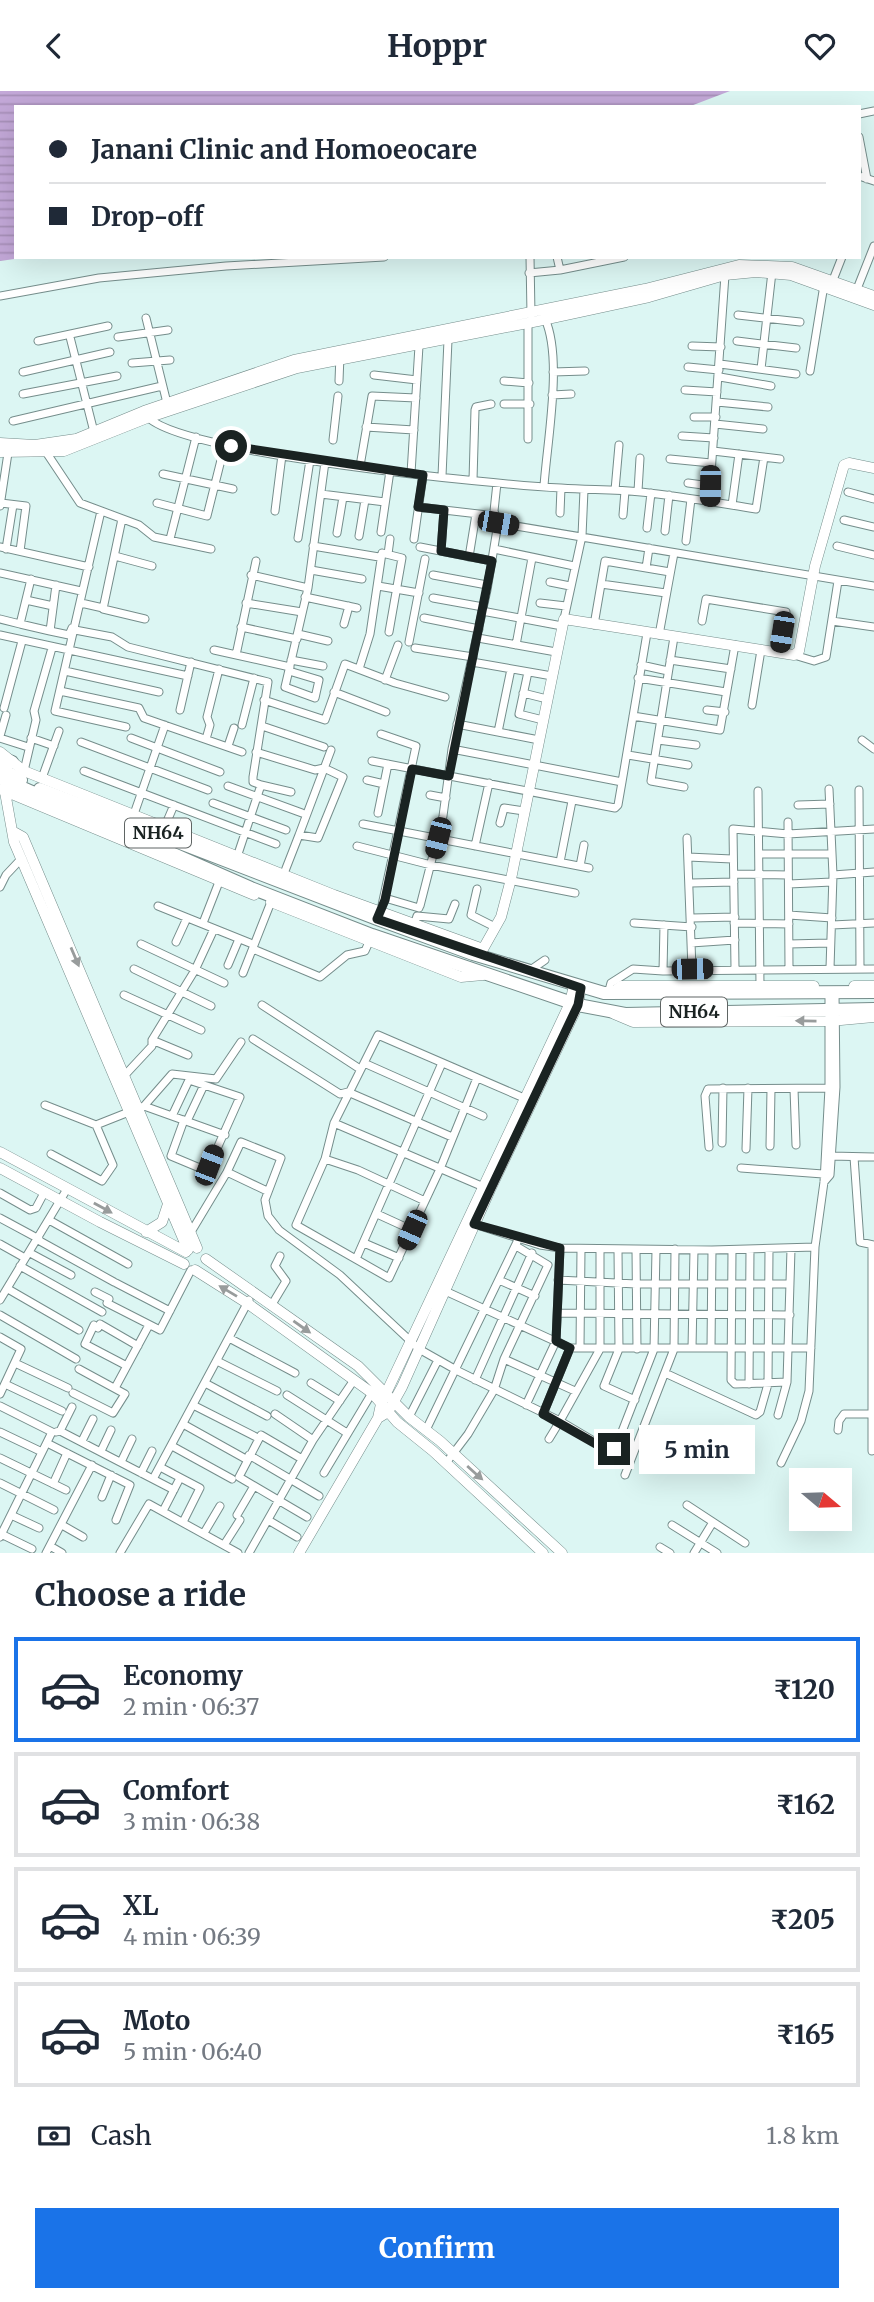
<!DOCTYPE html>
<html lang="en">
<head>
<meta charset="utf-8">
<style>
	:root { --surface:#fff; --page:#f6f6f7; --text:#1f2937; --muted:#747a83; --line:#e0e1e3; --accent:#1a73e8 }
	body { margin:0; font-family:Merriweather,serif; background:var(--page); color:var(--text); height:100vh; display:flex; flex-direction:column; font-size:26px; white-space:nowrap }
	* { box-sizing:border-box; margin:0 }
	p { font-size:23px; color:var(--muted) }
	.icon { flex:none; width:38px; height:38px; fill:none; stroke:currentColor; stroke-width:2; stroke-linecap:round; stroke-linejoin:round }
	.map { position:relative; height:1462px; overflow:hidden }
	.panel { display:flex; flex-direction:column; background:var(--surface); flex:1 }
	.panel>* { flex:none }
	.guide { position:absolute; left:14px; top:14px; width:847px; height:154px; border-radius:0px; box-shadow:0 7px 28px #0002; display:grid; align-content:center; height:154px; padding:0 35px; background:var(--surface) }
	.needle { width:46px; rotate:109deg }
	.buttons { position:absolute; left:789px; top:1377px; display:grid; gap:14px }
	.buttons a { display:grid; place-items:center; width:63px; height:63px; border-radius:0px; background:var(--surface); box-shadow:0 7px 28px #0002; font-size:35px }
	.end { position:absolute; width:32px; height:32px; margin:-16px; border:9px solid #1a2322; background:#fff; box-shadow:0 0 0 4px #fff }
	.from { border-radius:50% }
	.bubble { position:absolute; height:49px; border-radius:0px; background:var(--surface); box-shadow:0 7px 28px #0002; font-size:23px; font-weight:700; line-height:49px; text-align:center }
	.car { position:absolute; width:21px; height:42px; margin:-21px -10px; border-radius:9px; box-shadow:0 0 5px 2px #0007; background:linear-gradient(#222 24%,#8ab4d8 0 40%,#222 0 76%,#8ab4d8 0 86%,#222 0) }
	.guide b { display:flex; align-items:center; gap:24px; height:66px; font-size:26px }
	.guide b+b { border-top:2px solid var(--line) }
	.guide i { width:18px; height:18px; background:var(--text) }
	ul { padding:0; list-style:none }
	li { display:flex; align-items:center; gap:21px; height:105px; margin:0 14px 10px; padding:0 21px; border:4px solid var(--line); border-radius:0px }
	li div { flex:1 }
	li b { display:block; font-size:26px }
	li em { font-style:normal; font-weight:700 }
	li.on { border-color:var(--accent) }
	li>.icon { width:63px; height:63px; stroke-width:1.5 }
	h2 { padding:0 35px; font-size:32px; line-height:84px }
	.pay { display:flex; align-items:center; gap:18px; height:77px; padding:0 35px; font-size:26px }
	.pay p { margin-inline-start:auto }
	.primary-button { display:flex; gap:14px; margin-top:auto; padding:14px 35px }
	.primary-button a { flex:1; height:80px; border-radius:0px; background:var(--accent); color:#fff; font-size:28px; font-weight:700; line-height:80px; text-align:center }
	header { display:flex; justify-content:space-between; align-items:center; height:91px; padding:0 35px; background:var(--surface); font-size:32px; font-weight:700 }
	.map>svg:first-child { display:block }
	.water { fill:url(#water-rules) }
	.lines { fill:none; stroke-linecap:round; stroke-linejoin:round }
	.street-casing { stroke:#758d8b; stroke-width:9 }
	.secondary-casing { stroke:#758d8b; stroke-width:11 }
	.highway-casing { stroke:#758d8b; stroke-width:14 }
	.street { stroke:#fff; stroke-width:7 }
	.secondary { stroke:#fff; stroke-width:10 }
	.highway { stroke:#fff; stroke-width:12 }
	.oneway { fill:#989c9c }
	.route { stroke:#1a2322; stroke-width:9 }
	.labels { text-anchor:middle; stroke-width:6; stroke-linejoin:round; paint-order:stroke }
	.shield { fill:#fff; stroke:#5f6564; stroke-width:2 }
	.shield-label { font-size:18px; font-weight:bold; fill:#1a2322 }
</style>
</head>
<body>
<header><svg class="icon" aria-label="back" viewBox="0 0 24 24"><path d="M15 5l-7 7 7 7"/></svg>Hoppr<svg class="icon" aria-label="heart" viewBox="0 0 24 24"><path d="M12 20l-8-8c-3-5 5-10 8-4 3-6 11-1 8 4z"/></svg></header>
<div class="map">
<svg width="874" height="1462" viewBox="0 0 874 1462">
	<defs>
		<pattern id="water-rules" width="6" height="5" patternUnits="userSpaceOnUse" patternTransform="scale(1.75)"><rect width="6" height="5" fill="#c3a8d8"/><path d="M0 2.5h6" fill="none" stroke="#a790b9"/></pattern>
	</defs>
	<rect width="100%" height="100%" fill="#dcf6f3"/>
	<!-- water -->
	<path class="water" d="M0,0H730L688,16H16V166H29L0,170Z"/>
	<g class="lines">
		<!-- street casing -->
		<g class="street-casing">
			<path id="street" d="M859,23L874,20
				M859,46L867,88
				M859,85L874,90
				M530,166L531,224
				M557,166L560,179
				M529,182L560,179L624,166
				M833,189L842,166
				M857,198L874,155
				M0,205L99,187L226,175L384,166
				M738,224L800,231
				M146,227L167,312
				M528,232V348
				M70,246L94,341
				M118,246L168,239
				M38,250L108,235
				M737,250L796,257
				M692,255L721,256
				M132,272L170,269
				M720,273L796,283
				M688,276L719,279
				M761,278L772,181
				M810,280L824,194
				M23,281L110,261
				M553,281L585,280
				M374,284L417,289
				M720,286L771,295
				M339,290L340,264
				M504,290L529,292
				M685,299L717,301
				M23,303L117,285
				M552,304L571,303
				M717,311L768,316
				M504,313H530
				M146,324C173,363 501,394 561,397C588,399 614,398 641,401C679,405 718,412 756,418L764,366
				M694,326H716
				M13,330L162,295
				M715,333L763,338
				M366,336L414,339
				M682,345L714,347
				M333,349L338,305
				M44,358L80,412L139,434L154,446L211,458
				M713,360L780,368
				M670,368L711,372
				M360,375L372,305L416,307
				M411,382L419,255
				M163,383L233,398
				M442,385L448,249
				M473,389L475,319L476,316L491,313
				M688,392L710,395
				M544,395C547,351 563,267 545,228
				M615,399L619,354
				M638,400L640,367
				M848,401L874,408
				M321,403L385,411
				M709,411L725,184
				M1,412L26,415L20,460
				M157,412L207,425L225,353
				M732,414L739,363
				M0,415L8,362
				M418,416L496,425
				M101,420L55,620L126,636
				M275,420L282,364
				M560,422L561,397
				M623,424L625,400
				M122,428L103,518L145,528
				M844,429L874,436
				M498,432L874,495
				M647,437L651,402
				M665,440L669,404
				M381,441L390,380
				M337,442L343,406
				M359,445L365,409
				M298,447L310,369
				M170,448L196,346
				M414,448L423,384
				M686,450L691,408
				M313,455L379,466
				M837,455L874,464
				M0,456L89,476
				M420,456L492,470
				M6,458L13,414
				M494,458L574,475
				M441,460L444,419
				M388,463L390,448
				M115,465L152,475
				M469,466L476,423
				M646,477L649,457
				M311,479L362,488
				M0,482L81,500
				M251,484L308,497
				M433,484L487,494
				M31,488L20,533L50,540L56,494
				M550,491L570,495
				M601,493L666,502
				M378,495L419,502
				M305,506L357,517
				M433,507L483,516
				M26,509L53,515
				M81,512L103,517
				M246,512L302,521
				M540,512L566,515
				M482,520L562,535
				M424,527L479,538
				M0,528L20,533
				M564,528L582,445L584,399
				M702,530L706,508L786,521L779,561
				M832,530L874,536
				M344,533L349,515
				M594,534L605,470L670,481
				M241,536L297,548
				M75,539L112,546L128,556L268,591L253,686V691L261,694L237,766
				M50,540L69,544L72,537
				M298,543L328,550
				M0,544L188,585
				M659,544L674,462
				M674,546L651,690L684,696
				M478,547L556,561
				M409,551L425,468
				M516,554L532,467
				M415,557L473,566
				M214,559L290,576
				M236,564L256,470
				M794,564L814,570L826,566L838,490
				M291,569L323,575
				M670,569L731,578
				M472,571L552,585
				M641,574L668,580
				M359,578L370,543L382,462L402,467L389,541
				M65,580L159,601
				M289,580L319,589L315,607L285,596L308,497L325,371
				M528,581L519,623L543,629
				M638,587L726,601
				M385,589L398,554
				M60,600L139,617L144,627L242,661
				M334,601L386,621
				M523,602L547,608
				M264,609L325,629L345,573L395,592L445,606
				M752,614L761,559
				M4,617L22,550
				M180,619L191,571
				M707,619L725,621
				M633,625L720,639L735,554
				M457,633L539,649
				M242,634L254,587
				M262,635L324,656
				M498,641L511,578
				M381,643L416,655L381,819
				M0,645L6,624
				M0,647L28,656
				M31,647L54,655
				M131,647L220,681
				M206,648L210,634L207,626L219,578
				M658,649L696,654
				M862,649L874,658
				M81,651L208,699
				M228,655L234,637
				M452,658L622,691L647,542
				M256,661L315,679L324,677L343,686L318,747L299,744L283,785
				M628,664L688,674
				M372,670L615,717L618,714L622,691
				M24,680L36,629L34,620L52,557
				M84,680L276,753
				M42,687L59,640
				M367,689L384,693
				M261,694L291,701
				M228,695L302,722
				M829,698L833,784L830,877
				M859,699L860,878
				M758,700L760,895
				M430,704L446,707
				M213,712L286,739
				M798,714L830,713
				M378,722L388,673
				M134,723L165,634
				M788,731L789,877
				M500,732L504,717L524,720
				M363,733L589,777
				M165,735L174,714
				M299,744L331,659
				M687,747L692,878
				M357,755L431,774L575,802
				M475,755L489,692
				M759,763H831
				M688,766L732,768
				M560,771L572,710
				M580,775L584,754
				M735,783L788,784
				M833,784L874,781
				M691,792L734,791
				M789,793L832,791
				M0,796L6,784L22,767
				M477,798L471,824L495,836
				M385,807L419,817
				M158,815L250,852
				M420,815L443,725L452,658L487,499L498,432L494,420L497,392
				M789,824L832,827
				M692,827L735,826
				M415,831L417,825L449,828L455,813
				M203,832L219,791
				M634,832L692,836
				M734,832L789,833
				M832,834L874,832
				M176,851L187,827
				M691,852L735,849
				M141,853L224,892
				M789,853L829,852
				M253,858L320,886L347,864L365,860L369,851
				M228,874L239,848
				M735,877L733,738L788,743L874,738
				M134,878L211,915
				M529,880L545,869
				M663,880L874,878
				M243,882L271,811
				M608,903L611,892L633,878L663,880L664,834
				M124,904L201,939
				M262,914L360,978
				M253,948L340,1003L348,1001L452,1046
				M152,949L188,964
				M364,972L483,1025
				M124,985L152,955V949L195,879L214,838
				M477,987L440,1078L389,1187L296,1134L325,1068L334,1032L378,944L524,1007
				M794,998L796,1054
				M45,1014L96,1034L144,1015L172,983L216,988L241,951
				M144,1015L225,1044
				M172,1025L189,989L240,1006L207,1080L171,1065L184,1029
				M187,1030L204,994
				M334,1032L486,1097
				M722,1052L723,997
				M770,1055L771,998
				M709,1056L705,1005L708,998L832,997
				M746,1058L748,997
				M51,1063L102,1090L113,1074L96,1034
				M831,1065L874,1066
				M854,1066L860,1151L874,1154
				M325,1068L358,1079L425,1110
				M741,1077L823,1083
				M227,1081L267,1100
				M824,1091L830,1084L836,996L835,901
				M0,1102L30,1119L36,1117L44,1102
				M377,1123L412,1139
				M0,1127L39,1148
				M49,1129L128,1173
				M474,1133L540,1154L560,1157L712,1159L815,1156
				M191,1141L227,1081L241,1051L281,1067L265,1109L268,1125L279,1139L340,1184L419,1258L458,1280L560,1330L600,1258V1159
				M38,1149L114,1191
				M364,1152L399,1167
				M0,1153L25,1167
				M872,1154V1360
				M618,1159L619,1258L604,1295L635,1309
				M636,1159L637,1258
				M732,1159L731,1289L735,1293L787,1291L778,1324
				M30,1162L71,1184
				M356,1168L442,972
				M20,1175L102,1221
				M499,1189L535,1205
				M558,1189L636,1193H790
				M116,1192L170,1220
				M8,1198L79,1239
				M443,1199L570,1257H811
				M95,1201L109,1208L107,1212L160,1239L191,1179
				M0,1209L67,1098
				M271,1215L286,1190L275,1175L280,1165
				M558,1222L790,1224
				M0,1224L76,1268
				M0,1246L21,1258L0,1303
				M229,1247L295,1282
				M580,1257L581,1158
				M692,1257L694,1159
				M711,1257L712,1159
				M504,1268L575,1300
				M217,1270L277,1300
				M15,1272L68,1297
				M127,1275L85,1253L94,1234L98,1237L100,1233L138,1255
				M665,1282L756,1324L760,1321L768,1293L769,1159
				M475,1289L532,1162
				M787,1291L791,1158
				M205,1292L267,1325
				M311,1292L340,1310
				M5,1293L62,1320
				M749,1293L750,1158
				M115,1297L149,1234
				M73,1302L113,1322L125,1303L79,1278
				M287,1304L347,1342
				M193,1314L256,1346
				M526,1314L556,1250L560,1157
				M0,1315L52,1341L0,1446
				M275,1323L313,1349
				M543,1323L570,1257
				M409,1326L438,1269
				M183,1333L244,1367
				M426,1339L517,1151
				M838,1339L839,1330L844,1323H872
				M60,1340L174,1399
				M0,1341L42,1361
				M56,1341L60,1340L72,1316
				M549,1348L560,1330L609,1359L616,1356L654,1258L656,1159
				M82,1350L93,1328
				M47,1352L130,1394L116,1429
				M172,1355L232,1388
				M101,1360L111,1339
				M249,1364L319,1405
				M0,1367L66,1399
				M302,1368L261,1344L239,1386L307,1426
				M121,1371L132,1348
				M446,1372L468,1343L494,1299L504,1268L548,1174L516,1155
				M781,1372L801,1330L809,1300L815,1156L824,1091L829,997V901
				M160,1376L200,1397L183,1431
				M141,1382L152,1360
				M324,1382L372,1302
				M625,1384L674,1258L675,1158
				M153,1388L249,1209
				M0,1392L54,1419
				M53,1393L67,1362
				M102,1406L111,1384
				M687,1414L745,1452
				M163,1420L180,1387
				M11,1424L39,1437
				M237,1424L254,1395
				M268,1429L297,1446
				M62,1434L83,1446
				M672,1434L717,1462
				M204,1442L220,1415
				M1,1443L32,1458
				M224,1454L240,1429
				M50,1455L62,1462
				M660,1456L670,1462
				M46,1462L92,1374
				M120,1462L149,1413L238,1462
				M249,1462L313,1349L354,1289
				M694,1462L713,1431"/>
		</g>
		<!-- secondary casing -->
		<g class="secondary-casing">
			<path id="secondary" d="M0,352L35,354L76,348L144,320L294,269L645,198L739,174L792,176L874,205
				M0,361L64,360L147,327L297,277L538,230L649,206L725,184L756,181L791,184L874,214
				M0,661L24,680L334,804L337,808
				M0,698L254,804
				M5,701L14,751L188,1159
				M14,741L23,746L197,1157
				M334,804L483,858L501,826L511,788L564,528L794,564L799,560L815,475L844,374L849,372L874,377
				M271,811L461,886L483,884
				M854,895H874
				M612,902L621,895H814
				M614,923L633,931L830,930L874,926
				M0,1061L186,1161
				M0,1077L100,1131L184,1173
				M146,1141L162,1131L168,1113
				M206,1168L358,1275L409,1326L440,1350L562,1462
				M195,1179L247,1212L372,1302L397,1331L433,1360L543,1462
				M378,1327L388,1321L402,1296L490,1099L578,914L581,896
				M299,1462L378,1327L381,1313L570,912L574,894"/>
		</g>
		<!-- highway casing -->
		<g class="highway-casing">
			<path id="highway" d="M0,667L12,671
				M0,677L21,689
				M0,687L251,797L372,844L578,914L625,923L874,918
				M40,698L377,828L473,863L604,902L874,901"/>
		</g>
		<!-- street -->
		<use href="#street" class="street"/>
		<!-- secondary -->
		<use href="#secondary" class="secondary"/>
		<!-- highway -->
		<use href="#highway" class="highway"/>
	</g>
	<!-- one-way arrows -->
	<defs><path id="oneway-solid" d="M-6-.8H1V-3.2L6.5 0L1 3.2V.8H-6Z" transform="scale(1.75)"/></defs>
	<g class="oneway">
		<use href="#oneway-solid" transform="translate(75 866) rotate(67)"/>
		<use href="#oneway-solid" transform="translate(806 930) rotate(-179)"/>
		<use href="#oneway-solid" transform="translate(103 1117) rotate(29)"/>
		<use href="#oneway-solid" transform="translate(228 1200) rotate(-149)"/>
		<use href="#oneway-solid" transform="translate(302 1236) rotate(35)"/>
		<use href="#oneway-solid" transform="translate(475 1382) rotate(42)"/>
	</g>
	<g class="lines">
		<!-- route -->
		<path class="route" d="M231,355L423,384L418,416L444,419L441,460L492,470L449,685L412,678L385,809L377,828L581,897L578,914L474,1133L560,1157L556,1250L570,1257L543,1323L596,1353L614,1358"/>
	</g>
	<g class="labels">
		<!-- shield labels -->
		<g class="shield">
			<rect x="125" y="727.5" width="66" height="29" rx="5"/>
			<rect x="661" y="906.5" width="66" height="29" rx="5"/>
		</g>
		<g class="shield-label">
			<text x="158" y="748">NH64</text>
			<text x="694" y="927">NH64</text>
		</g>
	</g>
</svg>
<div class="buttons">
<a><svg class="needle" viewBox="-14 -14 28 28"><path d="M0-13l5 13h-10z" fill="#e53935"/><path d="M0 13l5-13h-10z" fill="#747a83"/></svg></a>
</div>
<i class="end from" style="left:231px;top:355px"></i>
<i class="end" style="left:614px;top:1358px"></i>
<div class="bubble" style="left:639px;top:1334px;width:116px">5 min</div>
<i class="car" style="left:710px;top:395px;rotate:181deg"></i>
<i class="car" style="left:498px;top:432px;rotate:100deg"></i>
<i class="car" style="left:782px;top:541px;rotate:189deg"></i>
<i class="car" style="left:438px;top:747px;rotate:194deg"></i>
<i class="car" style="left:692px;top:878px;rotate:89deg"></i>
<i class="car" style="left:209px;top:1074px;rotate:21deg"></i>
<i class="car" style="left:412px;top:1139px;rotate:204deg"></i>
<div class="guide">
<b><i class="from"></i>Janani Clinic and Homoeocare</b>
<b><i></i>Drop-off</b>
</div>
</div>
<section class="panel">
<h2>Choose a ride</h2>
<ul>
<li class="on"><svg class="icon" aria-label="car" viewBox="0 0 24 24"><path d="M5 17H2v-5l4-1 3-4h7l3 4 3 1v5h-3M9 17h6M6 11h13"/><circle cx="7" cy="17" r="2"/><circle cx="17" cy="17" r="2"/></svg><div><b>Economy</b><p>2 min · 06:37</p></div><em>₹120</em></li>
<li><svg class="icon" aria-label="car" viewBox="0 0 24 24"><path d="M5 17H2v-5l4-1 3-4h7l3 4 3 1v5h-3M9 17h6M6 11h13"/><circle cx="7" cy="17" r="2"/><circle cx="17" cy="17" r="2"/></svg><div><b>Comfort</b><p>3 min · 06:38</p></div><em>₹162</em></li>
<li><svg class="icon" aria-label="car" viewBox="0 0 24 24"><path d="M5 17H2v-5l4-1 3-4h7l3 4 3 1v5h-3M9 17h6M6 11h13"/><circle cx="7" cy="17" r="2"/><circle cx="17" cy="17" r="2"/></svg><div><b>XL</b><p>4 min · 06:39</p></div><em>₹205</em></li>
<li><svg class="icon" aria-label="car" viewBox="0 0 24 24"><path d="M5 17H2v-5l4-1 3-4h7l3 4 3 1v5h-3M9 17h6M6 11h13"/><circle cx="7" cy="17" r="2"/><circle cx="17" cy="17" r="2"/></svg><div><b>Moto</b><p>5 min · 06:40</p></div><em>₹165</em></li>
</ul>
<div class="pay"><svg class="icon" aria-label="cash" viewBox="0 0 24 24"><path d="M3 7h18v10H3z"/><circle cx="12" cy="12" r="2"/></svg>Cash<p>1.8 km</p></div>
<div class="primary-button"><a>Confirm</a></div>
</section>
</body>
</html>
